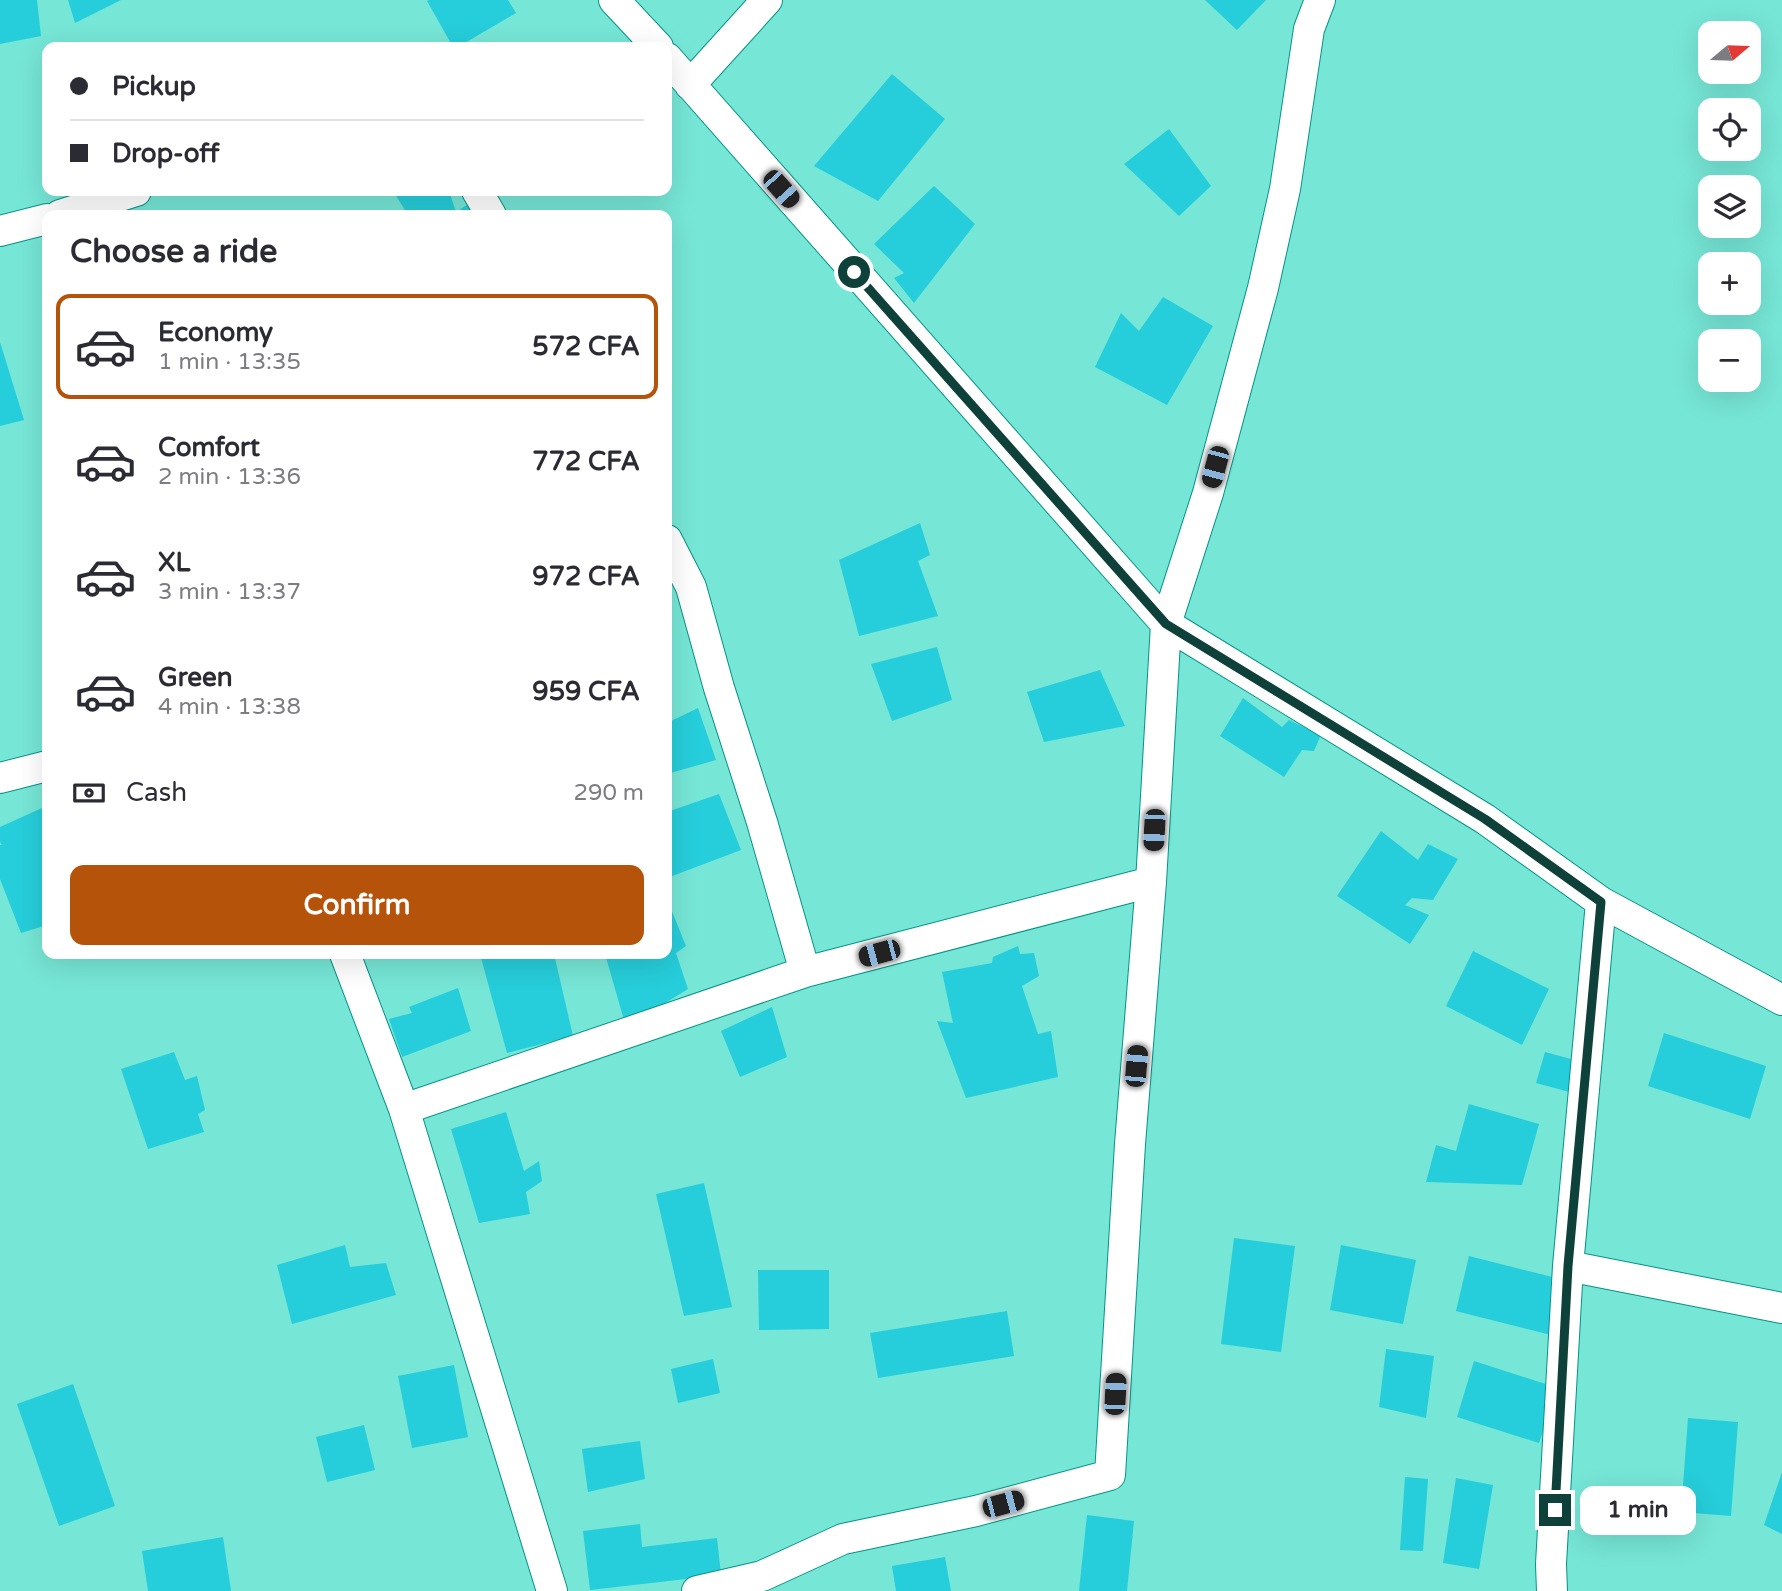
<!DOCTYPE html>
<html lang="en">
<head>
<meta charset="utf-8">
<style>
	:root { --surface:#fff; --page:#f7f7f7; --text:#2b2b33; --muted:#7c7c81; --line:#e1e1e2; --accent:#b45309 }
	body { margin:0; font-family:"Varela Round",sans-serif; background:var(--page); color:var(--text); height:100vh; display:flex; flex-direction:column; font-size:26px; white-space:nowrap }
	* { box-sizing:border-box; margin:0 }
	p { font-size:23px; color:var(--muted) }
	.icon { flex:none; width:38px; height:38px; fill:none; stroke:currentColor; stroke-width:2; stroke-linecap:round; stroke-linejoin:round }
	.map { position:relative; flex:1; overflow:hidden }
	.details { position:absolute; left:42px; top:210px; width:630px; height:749px; display:flex; flex-direction:column; background:var(--surface); border-radius:14px; box-shadow:0 7px 28px #0002 }
	.details>* { flex:none }
	.banner { position:absolute; left:42px; top:42px; width:630px; height:154px; border-radius:14px; box-shadow:0 7px 28px #0002; display:grid; align-content:center; height:154px; padding:0 28px; background:var(--surface) }
	.needle { width:46px; rotate:71deg }
	.fabs { position:absolute; left:1698px; top:21px; display:grid; gap:14px }
	.fabs a { display:grid; place-items:center; width:63px; height:63px; border-radius:14px; background:var(--surface); box-shadow:0 7px 28px #0002; font-size:35px }
	.end { position:absolute; width:32px; height:32px; margin:-16px; border:9px solid #0f413b; background:#fff; box-shadow:0 0 0 4px #fff }
	.from { border-radius:50% }
	.bubble { position:absolute; height:49px; border-radius:14px; background:var(--surface); box-shadow:0 7px 28px #0002; font-size:23px; font-weight:700; line-height:49px; text-align:center }
	.car { position:absolute; width:21px; height:42px; margin:-21px -10px; border-radius:9px; box-shadow:0 0 5px 2px #0007; background:linear-gradient(#222 24%,#8ab4d8 0 40%,#222 0 76%,#8ab4d8 0 86%,#222 0) }
	.banner b { display:flex; align-items:center; gap:24px; height:66px; font-size:26px }
	.banner b+b { border-top:2px solid var(--line) }
	.banner i { width:18px; height:18px; background:var(--text) }
	ul { padding:0; list-style:none }
	li { display:flex; align-items:center; gap:21px; height:105px; margin:0 14px 10px; padding:0 14px; border:4px solid transparent; border-radius:14px }
	li div { flex:1 }
	li b { display:block; font-size:26px }
	li em { font-style:normal; font-weight:700 }
	li.active { border-color:var(--accent) }
	li>.icon { width:63px; height:63px; stroke-width:1.5 }
	h2 { padding:0 28px; font-size:32px; line-height:84px }
	.pay { display:flex; align-items:center; gap:18px; height:77px; padding:0 28px; font-size:26px }
	.pay p { margin-inline-start:auto }
	.primary-button { display:flex; gap:14px; margin-top:auto; padding:14px 28px }
	.primary-button a { flex:1; height:80px; border-radius:14px; background:var(--accent); color:#fff; font-size:28px; font-weight:700; line-height:80px; text-align:center }
	.map>svg:first-child { display:block }
	.building { fill:#26cdda }
	.lines { fill:none; stroke-linecap:round; stroke-linejoin:round }
	.street-casing { stroke:#059487; stroke-width:32 }
	.street { stroke:#fff; stroke-width:30 }
	.route { stroke:#0f413b; stroke-width:9 }
</style>
</head>
<body>
<div class="map">
<svg width="1782" height="1591" viewBox="0 0 1782 1591">
	<rect width="100%" height="100%" fill="#76e6d6"/>
	<!-- building -->
	<path class="building" d="M0,0H37L41,36L0,44Z
		M68,0H121L75,23Z
		M429,0H508L516,13L458,47H453L427,1Z
		M1205,0H1266L1237,30Z
		M892,74L945,119L878,201L814,166Z
		M1169,129L1211,186L1179,216L1124,164Z
		M934,186L975,224L914,303L894,278L904,273L874,244Z
		M393,191H449L456,212L473,201L478,215H408Z
		M1163,297L1213,326L1167,405L1095,367L1121,313L1139,331Z
		M0,342L24,420L0,426Z
		M920,523L930,555L918,561L938,616L859,636L839,560Z
		M937,647L952,700L892,721L871,664Z
		M1100,670L1125,726L1044,742L1027,692Z
		M1243,698L1282,727L1289,720L1321,735L1314,751L1302,750L1284,777L1220,736Z
		M698,708L716,760L667,774V719L669,722Z
		M719,794L741,850L667,878V812Z
		M42,808L47,827V925L21,933L0,879V845H2L0,842V827Z
		M1381,831L1418,860L1428,844L1458,859L1433,900L1412,898L1405,905L1429,915L1410,944L1337,896Z
		M667,899L686,946L676,953L688,989L626,1027L605,954H667Z
		M1018,946L1020,954L1034,953L1039,976L1022,986L1038,1034L1051,1031L1058,1077L966,1098L937,1021L953,1023L942,972L992,963L993,957Z
		M1473,951L1549,989L1522,1045L1446,1006Z
		M480,954H554L573,1036L507,1053Z
		M458,988L471,1031L402,1057L389,1019L412,1013L409,1007Z
		M772,1007L787,1057L740,1077L721,1031Z
		M1664,1033L1766,1066L1750,1119L1648,1086Z
		M174,1052L185,1080L197,1076L205,1110L198,1114L204,1132L148,1149L121,1069Z
		M1545,1052L1582,1062L1573,1093L1536,1083Z
		M1469,1104L1539,1124L1522,1185L1426,1182L1436,1145L1456,1151Z
		M506,1112L524,1171L539,1161L542,1181L526,1192L530,1214L479,1223L451,1129Z
		M704,1183L732,1307L684,1316L656,1194Z
		M1234,1238L1295,1246L1281,1352L1221,1344Z
		M345,1245L350,1267L386,1263L396,1295L292,1324L277,1265Z
		M1341,1245L1416,1260L1403,1324L1330,1310Z
		M1469,1256L1564,1280L1551,1335L1456,1311Z
		M758,1270H829V1329L759,1330Z
		M1007,1311L1014,1356L878,1378L870,1333Z
		M1386,1349L1434,1356L1426,1418L1379,1407Z
		M713,1359L720,1393L678,1403L671,1369Z
		M1474,1361L1558,1388L1539,1443L1457,1417Z
		M454,1365L468,1437L412,1448L398,1376Z
		M73,1384L115,1506L59,1526L17,1404Z
		M1688,1418L1738,1422L1731,1516L1681,1512Z
		M364,1425L375,1470L327,1482L316,1437Z
		M640,1441L645,1479L588,1492L582,1449Z
		M1782,1472V1534L1764,1525Z
		M1405,1477L1428,1479L1423,1551L1400,1550Z
		M1456,1478L1493,1485L1479,1569L1443,1563Z
		M1087,1515L1134,1521L1127,1591H1079Z
		M640,1524L642,1547L717,1538L721,1575L590,1590L583,1531Z
		M223,1537L231,1591H148L142,1551Z
		M945,1557L951,1591H896L892,1566Z"/>
	<g class="lines">
		<!-- street casing -->
		<g class="street-casing">
			<path id="street" d="M614,0L658,47
				M667,58L1166,624L1485,819L1601,902L1782,1000
				M690,85L767,0
				M477,191L491,215
				M60,215L136,191
				M0,231L47,219
				M667,540L691,587L719,688L762,822L805,972
				M0,778L47,766
				M345,954L404,1109L552,1591
				M404,1109L805,972L1151,882
				M1568,1266L1782,1308
				M697,1591L762,1576L843,1539L976,1511L1110,1475L1130,1144L1151,882L1166,624L1208,493L1263,288L1285,189L1309,29L1320,0
				M1552,1591L1551,1564L1568,1266L1601,902"/>
		</g>
		<!-- street -->
		<use href="#street" class="street"/>
	</g>
	<g class="lines">
		<!-- route -->
		<path class="route" d="M854,272L1166,624L1485,819L1601,902L1568,1266L1555,1510"/>
	</g>
</svg>
<div class="fabs">
<a><svg class="needle" viewBox="-14 -14 28 28"><path d="M0-13l5 13h-10z" fill="#e53935"/><path d="M0 13l5-13h-10z" fill="#7c7c81"/></svg></a>
<a><svg class="icon" aria-label="locate" viewBox="0 0 24 24"><circle cx="12" cy="12" r="6"/><path d="M12 2v4M12 18v4M2 12h4M18 12h4"/></svg></a>
<a><svg class="icon" aria-label="layers" viewBox="0 0 24 24"><path d="M12 4l9 5-9 5-9-5zM3 14l9 5 9-5"/></svg></a>
<a>+</a>
<a>−</a>
</div>
<i class="end from" style="left:854px;top:272px"></i>
<i class="end" style="left:1555px;top:1510px"></i>
<div class="bubble" style="left:1580px;top:1486px;width:116px">1 min</div>
<i class="car" style="left:781px;top:189px;rotate:138deg"></i>
<i class="car" style="left:1215px;top:467px;rotate:195deg"></i>
<i class="car" style="left:1154px;top:830px;rotate:183deg"></i>
<i class="car" style="left:879px;top:953px;rotate:255deg"></i>
<i class="car" style="left:1136px;top:1066px;rotate:5deg"></i>
<i class="car" style="left:1115px;top:1394px;rotate:3deg"></i>
<i class="car" style="left:1003px;top:1504px;rotate:75deg"></i>
<div class="banner">
<b><i class="from"></i>Pickup</b>
<b><i></i>Drop-off</b>
</div>
<section class="details">
<h2>Choose a ride</h2>
<ul>
<li class="active"><svg class="icon" aria-label="car" viewBox="0 0 24 24"><path d="M5 17H2v-5l4-1 3-4h7l3 4 3 1v5h-3M9 17h6M6 11h13"/><circle cx="7" cy="17" r="2"/><circle cx="17" cy="17" r="2"/></svg><div><b>Economy</b><p>1 min · 13:35</p></div><em>572 CFA</em></li>
<li><svg class="icon" aria-label="car" viewBox="0 0 24 24"><path d="M5 17H2v-5l4-1 3-4h7l3 4 3 1v5h-3M9 17h6M6 11h13"/><circle cx="7" cy="17" r="2"/><circle cx="17" cy="17" r="2"/></svg><div><b>Comfort</b><p>2 min · 13:36</p></div><em>772 CFA</em></li>
<li><svg class="icon" aria-label="car" viewBox="0 0 24 24"><path d="M5 17H2v-5l4-1 3-4h7l3 4 3 1v5h-3M9 17h6M6 11h13"/><circle cx="7" cy="17" r="2"/><circle cx="17" cy="17" r="2"/></svg><div><b>XL</b><p>3 min · 13:37</p></div><em>972 CFA</em></li>
<li><svg class="icon" aria-label="car" viewBox="0 0 24 24"><path d="M5 17H2v-5l4-1 3-4h7l3 4 3 1v5h-3M9 17h6M6 11h13"/><circle cx="7" cy="17" r="2"/><circle cx="17" cy="17" r="2"/></svg><div><b>Green</b><p>4 min · 13:38</p></div><em>959 CFA</em></li>
</ul>
<div class="pay"><svg class="icon" aria-label="cash" viewBox="0 0 24 24"><path d="M3 7h18v10H3z"/><circle cx="12" cy="12" r="2"/></svg>Cash<p>290 m</p></div>
<div class="primary-button"><a>Confirm</a></div>
</section>
</div>
</body>
</html>
